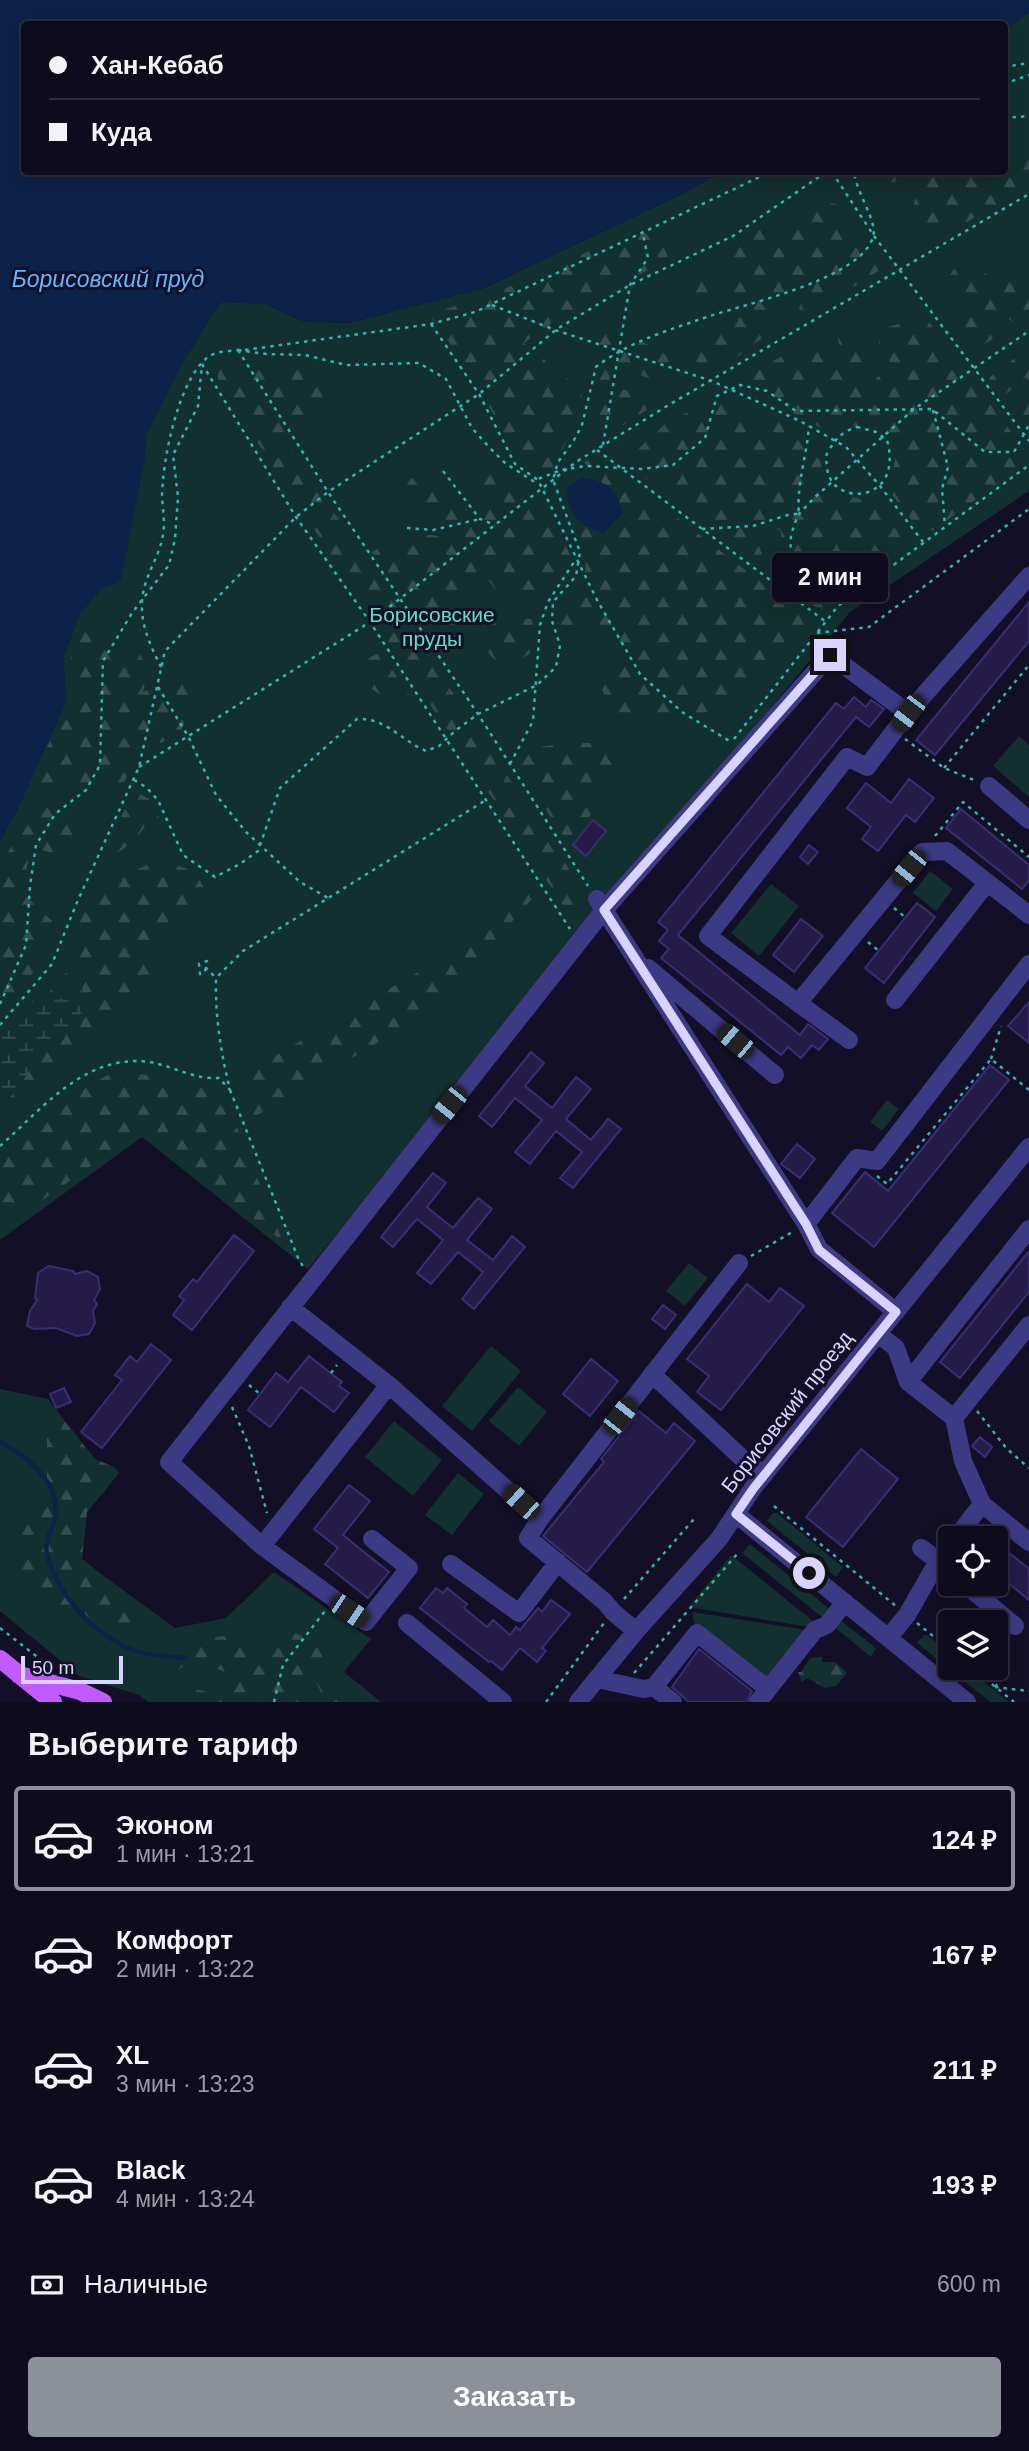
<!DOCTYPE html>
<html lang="ru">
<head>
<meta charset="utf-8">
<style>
	:root { --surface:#0e0b1c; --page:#1c1929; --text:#f1f3f6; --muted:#9b9ba3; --line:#2e2b3b; --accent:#8c9099 }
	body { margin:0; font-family:Helvetica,sans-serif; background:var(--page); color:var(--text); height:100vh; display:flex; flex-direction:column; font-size:26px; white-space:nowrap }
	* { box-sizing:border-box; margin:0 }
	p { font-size:23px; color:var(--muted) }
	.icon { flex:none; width:38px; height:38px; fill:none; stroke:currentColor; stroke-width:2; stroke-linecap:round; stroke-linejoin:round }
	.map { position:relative; height:1702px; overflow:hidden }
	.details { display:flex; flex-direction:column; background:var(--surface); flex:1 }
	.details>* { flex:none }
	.banner { position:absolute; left:21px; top:21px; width:987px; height:154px; border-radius:7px; box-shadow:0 4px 18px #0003,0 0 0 2px var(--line); display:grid; align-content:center; height:154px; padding:0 28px; background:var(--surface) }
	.controls { position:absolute; left:938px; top:1526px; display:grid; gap:14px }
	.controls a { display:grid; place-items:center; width:70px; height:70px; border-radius:7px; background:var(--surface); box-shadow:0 4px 18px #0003,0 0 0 2px var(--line); font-size:35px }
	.scale { position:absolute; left:21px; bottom:18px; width:102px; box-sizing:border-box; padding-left:7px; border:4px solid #d9d4ff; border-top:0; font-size:19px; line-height:24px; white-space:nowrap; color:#d9d4ff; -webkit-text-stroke:5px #130f26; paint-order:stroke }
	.end { position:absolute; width:32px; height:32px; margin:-16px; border:9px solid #d9d4ff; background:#111; box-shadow:0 0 0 4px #111 }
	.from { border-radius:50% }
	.bubble { position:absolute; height:49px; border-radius:7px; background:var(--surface); box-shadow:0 4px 18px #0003,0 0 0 2px var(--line); font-size:23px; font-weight:600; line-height:49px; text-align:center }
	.car { position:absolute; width:21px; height:42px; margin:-21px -10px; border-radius:9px; box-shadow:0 0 5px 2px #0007; background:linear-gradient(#222 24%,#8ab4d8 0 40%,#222 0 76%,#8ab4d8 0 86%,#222 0) }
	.banner b { display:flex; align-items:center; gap:24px; height:66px; font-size:26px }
	.banner b+b { border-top:2px solid var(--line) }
	.banner i { width:18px; height:18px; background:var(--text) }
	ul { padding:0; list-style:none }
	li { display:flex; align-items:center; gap:21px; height:105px; margin:0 14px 10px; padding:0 14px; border:4px solid transparent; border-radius:7px }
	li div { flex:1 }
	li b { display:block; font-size:26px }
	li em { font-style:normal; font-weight:600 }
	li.current { border-color:var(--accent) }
	li>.icon { width:63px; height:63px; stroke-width:1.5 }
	h2 { padding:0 28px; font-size:32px; line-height:84px }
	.pay { display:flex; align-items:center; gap:18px; height:77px; padding:0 28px; font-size:26px }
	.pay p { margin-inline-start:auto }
	.primary-button { display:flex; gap:14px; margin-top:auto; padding:14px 28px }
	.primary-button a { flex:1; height:80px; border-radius:7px; background:var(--accent); color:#fff; font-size:28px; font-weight:600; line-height:80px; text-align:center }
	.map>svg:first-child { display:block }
	.green { fill:#12302f }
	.forest { fill:url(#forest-firs) }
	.wetland { fill:url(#wetland-marsh) }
	.water { fill:#0c2248 }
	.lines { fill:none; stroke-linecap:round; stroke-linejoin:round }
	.stream { stroke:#0c2248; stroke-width:4.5 }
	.building { fill:#241b47; stroke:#3b2d73; stroke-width:2 }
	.path { stroke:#2fb8b0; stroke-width:2.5; stroke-dasharray:3.5 5; stroke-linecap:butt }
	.minor { stroke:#3d3a85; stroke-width:18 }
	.major { stroke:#c25bff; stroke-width:18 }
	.route { stroke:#d9d4ff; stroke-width:9 }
	.labels { text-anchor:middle; stroke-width:6; stroke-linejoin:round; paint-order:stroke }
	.park-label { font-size:21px; fill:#5fe0c0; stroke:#130f26 }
	.street-label { font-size:21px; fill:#d9d4ff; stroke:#130f26 }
	.water-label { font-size:23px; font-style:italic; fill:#62b6ff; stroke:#130f26 }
</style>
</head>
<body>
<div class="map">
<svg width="1029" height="1702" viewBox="0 0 1029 1702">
	<defs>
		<pattern id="forest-firs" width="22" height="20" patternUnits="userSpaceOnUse" patternTransform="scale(1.75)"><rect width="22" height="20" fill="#12302f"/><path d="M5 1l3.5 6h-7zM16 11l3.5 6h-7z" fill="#344d4e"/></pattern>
		<pattern id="wetland-marsh" width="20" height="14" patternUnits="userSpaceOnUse" patternTransform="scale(1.75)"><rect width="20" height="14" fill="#12302f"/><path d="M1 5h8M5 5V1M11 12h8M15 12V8" fill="none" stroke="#344d4e"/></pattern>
	</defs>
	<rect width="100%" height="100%" fill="#130f26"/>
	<!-- green -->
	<path class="green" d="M1029,11V491L850,612L308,1269L142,1137L0,1240V841L18,808L66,700L63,658L80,613L100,590L144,463L146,435L185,358L221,302L266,304L302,321L348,323L484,288L684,193L721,172H1004L1005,28L1015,23Z
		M1019,736L1029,745V797L993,766Z
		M930,871L953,889L936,911L913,893Z
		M771,884L799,906L759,956L731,933Z
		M887,1100L899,1109L882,1131L870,1122Z
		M689,1263L708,1278L685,1306L666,1291Z
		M491,1346L521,1371L472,1431L442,1406Z
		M518,1387L547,1412L519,1446L489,1421Z
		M0,1389L48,1399L95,1459L114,1467L119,1473L87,1512L82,1560L175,1628L226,1618L274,1572L371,1639L344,1672L381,1702H148L139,1695L79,1676L0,1611Z
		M394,1421L442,1460L413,1496L365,1457Z
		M458,1473L484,1494L452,1535L425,1515Z
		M773,1513H777L843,1567L836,1577L767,1521Z
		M750,1544L827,1607L829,1610L823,1618L742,1553Z
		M731,1555L813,1621L809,1627L689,1607Z
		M692,1612L806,1630L766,1679L694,1623Z
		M840,1620L876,1648L871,1657L833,1626Z
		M924,1635H927L950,1654V1668H967L1009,1702H990L917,1643Z"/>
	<!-- forest -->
	<path class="forest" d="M1029,142V186L939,238L923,243L910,219L917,192L908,179L882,184V172H970L974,183L977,172H1004L1005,159Z
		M818,199L841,206L839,228L861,234L883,268L837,297L796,317L804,296L777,307L759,330L762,338L732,361L704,372L689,351L732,322L728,299L712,302L689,293L700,279L714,283H730L726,268L730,250L755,231L804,222Z
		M636,228L661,243L668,256C649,272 633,277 612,288C580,304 552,322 524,343L545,360L556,398L565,393L567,378L583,392L568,438L552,471L539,475L518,463L474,377L429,314L488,296L562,264Z
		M958,263H980L991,282L1003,276L1020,278L1029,288V320L1018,327L1004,314L991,325L995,337L982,346C960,344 965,319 958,303C954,296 948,290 944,284Z
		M611,314L617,328L680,362L670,379L648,378L611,364L609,386L640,394L653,406L614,431L599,418L596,355L573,340Z
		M923,314L1029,456V462L933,530L921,532L886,487C894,469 898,459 893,439C865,421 863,420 834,436L806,419L732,384L815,338L826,361L840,350L838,338L843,335L854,341H862L870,348L878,360L859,367L858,377L863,385L875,387L877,377L887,375L902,388L907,383C894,364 876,354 878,329L896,325L906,318L913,322Z
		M1029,347V423L1015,407L1025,394L1027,377L1002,397L989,378Z
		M234,364L242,371L302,365L315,371L330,407L285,438L588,898L570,916C454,738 333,562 219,382L217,371Z
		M711,400L803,431L826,445C818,468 820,474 835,494L862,499L881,493L917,541L830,605L824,613L774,576C781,560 784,546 780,529L755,537L764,559L758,564L646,479L639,448L665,424Z
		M597,456L810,620L719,715L678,714L669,721L648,714L632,722L610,706L598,682L605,666L626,664L602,626L566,637L558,625L565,596L584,588L586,557L568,506L580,523L616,492L598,480L584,462Z
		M477,466L498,470L517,487L546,504L570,555L543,589L499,594L485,576L446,603L452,612L461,615L463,624L442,629L411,606L372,552L406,533L440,536L410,493L406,481L412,478L422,490L433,485L450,494L467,513L479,506L470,484Z
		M512,618L531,619L535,630L532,652L513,665L494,659L485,649L488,623Z
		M83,619L111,657L135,639L148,675L143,692L178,676L196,700L181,730L161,743L137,739L133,762L123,785L91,794L54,784L27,787L76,689L70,652Z
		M380,652L412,699L391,702L369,687L367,659Z
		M568,743H601L616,760L597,784C600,811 587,820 569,839L564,837L518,767L532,748Z
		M134,791L151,800L163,827L151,818L135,840L107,861L114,831Z
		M54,807L86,824L81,850L59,855L31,847L22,892L52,921L33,973L0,1006V866L33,810Z
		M154,862C191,867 198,868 210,904L143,945L158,974L122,1012L48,1071L0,1117V1049L66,973L82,992L85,967L70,952L85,906L125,875Z
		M528,879L540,890L458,982V994L254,1117L241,1076L481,935L477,928L515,888Z
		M112,1073L151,1075L223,1093L283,1242L142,1130L0,1230V1164L68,1096Z
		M63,1420L95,1459L114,1467L119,1473L87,1512L82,1559L101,1574L142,1628C114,1622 47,1613 28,1593C19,1582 16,1554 13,1541L31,1518L47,1481V1429Z
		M295,1633L324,1647L329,1654C313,1665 312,1675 310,1694L300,1702H271L261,1699L256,1702H206L194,1689L216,1694L235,1690L240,1681L221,1670L185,1665L167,1679L155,1665C178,1639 205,1639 238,1634L256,1650L273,1648Z
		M822,1657V1662H835L847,1673L836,1686L825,1688L807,1678L802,1682L798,1672H801L810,1658Z
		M322,1668L358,1702H326L317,1684Z"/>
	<!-- wetland -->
	<path class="wetland" d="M38,997L76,1000L86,1006C75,1026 57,1032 41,1047C33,1055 31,1067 26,1076C18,1090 7,1099 0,1113V1038L25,1006Z"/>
	<!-- water -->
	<path class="water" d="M0,0H1029V11L1015,23L1005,28L1004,24H24V172H721L684,193L484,288L348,323L302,321L266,304L221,302L185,358L146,435L144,463L121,581L100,590L80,613L63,658L67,700L18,808L0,841Z
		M581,477C607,482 615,487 623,513L603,534C577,522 569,517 567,487Z"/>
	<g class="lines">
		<!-- stream -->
		<path class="stream" d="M0,1442C27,1456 62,1484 55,1518C52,1531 44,1540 47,1554C56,1592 89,1628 123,1646C142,1656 166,1656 186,1658"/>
	</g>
	<!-- building -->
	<path class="building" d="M1029,602V641L935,755L916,740Z
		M854,697L866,707L871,700L884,709L869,727L856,717L678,935L800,1035L808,1024L828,1039L819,1050L812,1045L801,1058L788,1047L781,1055L661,958L669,949L659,941L668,930L658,922L836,703L844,709Z
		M909,779L934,798L915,822L906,815L878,851L862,839L871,827L847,808L866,783L891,803Z
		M961,809L1029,865V880L1022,889L946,828Z
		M593,820L606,831L586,856L573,845Z
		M809,845L818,852L808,864L800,857Z
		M917,903L935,917L884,983L865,968Z
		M801,919L823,936L794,972L773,955Z
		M1029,1002V1043L1008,1026Z
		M531,1052L544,1063L525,1086L552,1108L576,1077L591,1089L566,1119L591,1140L608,1119L621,1129L573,1188L560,1178L582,1152L556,1131L530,1164L515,1152L542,1120L515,1098L492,1127L479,1116Z
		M990,1065L1009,1080L874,1247L832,1213L865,1172L888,1191Z
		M797,1144L815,1159L800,1178L781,1164Z
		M433,1173L446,1183L427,1207L453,1228L478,1198L492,1209L467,1240L493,1260L512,1236L525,1247L474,1309L462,1299L483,1272L458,1252L431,1284L417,1273L443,1240L417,1219L393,1247L381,1237Z
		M234,1235L254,1251L192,1330L173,1315L184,1300L179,1296L193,1279L197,1282Z
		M1029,1251V1292L960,1378L940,1362Z
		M49,1266L73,1271L75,1274L87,1271L98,1277L100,1289L94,1300L97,1304L93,1311L95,1323L89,1334L77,1336L56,1328L34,1329L27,1326L30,1311L37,1300L35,1298L38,1273Z
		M747,1284L769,1302L780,1288L804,1306L721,1410L697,1392L709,1376L687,1359Z
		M663,1305L676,1315L665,1329L652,1319Z
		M151,1344L171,1360L102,1448L81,1432L122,1380L115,1375L130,1356L137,1362Z
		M309,1356L342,1382L339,1386L349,1393L334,1412L301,1387L270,1427L248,1410L276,1373L288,1382Z
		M591,1359L618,1381L590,1416L563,1394Z
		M64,1388L71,1402L56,1408L50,1394Z
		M639,1411L666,1433L674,1423L695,1441L587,1572L543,1536L604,1462L601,1459Z
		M980,1437L992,1447L985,1457L972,1446Z
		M861,1449L898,1479L843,1547L806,1517Z
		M349,1485L370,1501L343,1535L389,1572L368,1598L325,1564L338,1548L314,1529Z
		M996,1542L1029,1569V1600L996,1573Z
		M436,1588L443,1593L447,1588L467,1604L464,1608L487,1627L493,1620L510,1635L516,1627L520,1630L538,1608L542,1612L551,1600L570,1614L542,1648L546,1651L537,1662L520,1648L502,1670L491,1661L489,1662L420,1608Z
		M699,1649L752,1691L747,1702H689L672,1687Z"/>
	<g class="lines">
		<!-- path -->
		<path class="path" d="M1004,67L1029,63
			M1004,84L1029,75
			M1004,118L1029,116
			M832,172L874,236L1029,441
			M492,305L555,330L712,381L800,421L846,447L880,486L923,542
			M431,324L479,394L515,464L538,480L597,600L640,674L682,712L731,742
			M238,350L328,492L478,714L588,886
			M238,350L266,354L305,355L346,365L419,363L446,379L472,428L488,446L505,463L533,481L561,470L586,466L642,469L673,465L705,438L717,396L740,385L767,391L796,411L932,409L985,452H1014L1029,425
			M245,350L431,324L475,312L770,172
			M202,364L296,517L370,622L570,929
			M933,410L948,467L942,489L945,526
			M857,427L876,432L887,440C905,506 828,507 827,466C826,459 825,456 829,450C837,437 842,432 857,427Z
			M603,445L630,285L648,258L643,234
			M597,450L826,622
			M443,471L480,519L495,525
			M407,528L433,530L480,519
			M702,529L753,526L791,514H799C796,486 807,455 809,426
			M782,589L790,562L791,535L796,520L799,514L814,498L914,409L1029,331
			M817,633L869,627L1029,509
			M161,667C148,641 136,615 145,585C150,568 160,553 163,535C165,522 163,510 162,498C162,462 178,380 208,357C216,351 229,351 239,350
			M158,687L188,736L216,795L246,832L300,882L328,898
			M734,739L838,606L1029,465
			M905,739L944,768L974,780
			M510,764L533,721L540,625L548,602L576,559
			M139,767L370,622L576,462L667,406L1029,194
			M944,768L1029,665
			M134,780L146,787L158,800L183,855L215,877L240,864L258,851L280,788L357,719C385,717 402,741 426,751L439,746L455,731L478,714L537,685L556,667L560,645L552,621L553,602L576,576L580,552L553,480L558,462L573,442L582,425L596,367C625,344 663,332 698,320C738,305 860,281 873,237C878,222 856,192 854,172
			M935,836L963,802L1029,857
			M894,908L905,917
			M868,942L879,951
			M206,968L204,973L200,974L199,964L207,961L206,968L216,978
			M0,1004L26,945L30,886L36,845L55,814L86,790L100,765L103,661L132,613L169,565L175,539L178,497L173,455L198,406L202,364
			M0,1025L52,964L78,900L139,767L165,651L296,517L328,492L479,394L557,329L630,285L733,236L826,172
			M991,1059L1001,1026
			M230,1090L299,1260L304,1268
			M0,1146C40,1111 77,1063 134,1061C157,1060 176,1071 197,1076C204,1078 212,1078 219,1078L230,1090C221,1053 215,1017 216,978L243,951L486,800
			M877,1176L887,1184L991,1059L1029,1090
			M751,1256L794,1231
			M331,1373L337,1365
			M249,1385L260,1394
			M232,1407L249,1446L267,1513
			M977,1411L1007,1449L1029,1468
			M774,1506L896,1606
			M624,1599L694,1519
			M917,1623L950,1650
			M0,1628L49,1666
			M972,1668L1014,1702
			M634,1673L738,1553
			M995,1687L1029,1691
			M995,1687L1009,1669
			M274,1702L283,1665L325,1611
			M546,1702L604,1623"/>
		<!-- minor -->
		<path class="minor" d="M989,786L1029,820
			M597,899L806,1224L819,1249L896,1312
			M648,968L775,1075
			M895,1000L987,883
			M798,1003L708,936L847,757L867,767L908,713
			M849,1040L798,1003L922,852L947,851L1029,915
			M806,1224L857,1158L877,1161L1029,964
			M290,1307L389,1385L540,1519L528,1538L605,1602L613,1612L636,1631
			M878,1334L896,1348L908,1382L954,1418L963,1461L982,1504
			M652,1374L743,1459L764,1475
			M908,1382L1029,1229
			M954,1418L1029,1325
			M736,1514L967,1702
			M540,1519L739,1263
			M956,1538L982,1504L1029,1542
			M372,1539L409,1568L366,1622L262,1546L169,1462L604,910L830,655L908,713L1029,576
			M262,1546L389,1385
			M921,1548L938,1561L950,1545
			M451,1564L519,1613L558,1562
			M965,1584L1015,1626
			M407,1623L503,1702
			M888,1638L907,1615L938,1561L950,1572
			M597,1679L644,1689L654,1687
			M578,1702L636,1631L719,1539L753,1488L1029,1147
			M673,1702L654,1687L697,1633L768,1689
			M758,1702L815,1630L827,1625L845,1602"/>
		<!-- major -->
		<path class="major" d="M0,1659L53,1702
			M19,1675L80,1691L103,1702"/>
	</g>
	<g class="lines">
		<!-- route -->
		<path class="route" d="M809,1573L736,1514L753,1489L896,1312L819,1250L806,1224L604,910L830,655"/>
	</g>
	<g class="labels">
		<!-- park labels -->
		<g class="park-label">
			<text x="432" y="622">Борисовские<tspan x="432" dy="24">пруды</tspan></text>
		</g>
		<!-- street labels -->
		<g class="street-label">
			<text transform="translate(787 1412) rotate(-52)" y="7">Борисовский проезд</text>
		</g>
		<!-- water labels -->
		<g class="water-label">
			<text x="108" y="287">Борисовский пруд</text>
		</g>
	</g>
</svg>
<div class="controls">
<a><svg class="icon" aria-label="locate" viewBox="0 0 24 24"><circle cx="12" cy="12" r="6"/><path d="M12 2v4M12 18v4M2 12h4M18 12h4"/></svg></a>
<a><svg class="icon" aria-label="layers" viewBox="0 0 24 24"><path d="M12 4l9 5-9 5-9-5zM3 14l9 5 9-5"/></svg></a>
</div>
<div class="scale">50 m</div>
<i class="end from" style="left:809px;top:1573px"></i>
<i class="end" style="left:830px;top:655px"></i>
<div class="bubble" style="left:772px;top:553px;width:116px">2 мин</div>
<i class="car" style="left:908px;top:713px;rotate:217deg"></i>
<i class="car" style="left:909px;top:868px;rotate:219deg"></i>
<i class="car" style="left:735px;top:1041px;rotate:310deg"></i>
<i class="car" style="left:449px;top:1105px;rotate:219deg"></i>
<i class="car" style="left:620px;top:1416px;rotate:38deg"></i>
<i class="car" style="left:521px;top:1502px;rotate:312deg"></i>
<i class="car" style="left:349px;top:1611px;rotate:124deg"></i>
<div class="banner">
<b><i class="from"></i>Хан-Кебаб</b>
<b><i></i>Куда</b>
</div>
</div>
<section class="details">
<h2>Выберите тариф</h2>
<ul>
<li class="current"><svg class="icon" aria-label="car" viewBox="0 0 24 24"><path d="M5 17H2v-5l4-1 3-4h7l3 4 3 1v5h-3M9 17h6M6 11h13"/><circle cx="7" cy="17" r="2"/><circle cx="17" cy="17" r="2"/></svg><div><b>Эконом</b><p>1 мин · 13:21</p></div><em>124 ₽</em></li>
<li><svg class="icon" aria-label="car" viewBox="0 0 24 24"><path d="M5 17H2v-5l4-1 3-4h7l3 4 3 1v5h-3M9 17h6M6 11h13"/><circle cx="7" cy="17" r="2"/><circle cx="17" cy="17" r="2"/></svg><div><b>Комфорт</b><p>2 мин · 13:22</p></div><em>167 ₽</em></li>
<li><svg class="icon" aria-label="car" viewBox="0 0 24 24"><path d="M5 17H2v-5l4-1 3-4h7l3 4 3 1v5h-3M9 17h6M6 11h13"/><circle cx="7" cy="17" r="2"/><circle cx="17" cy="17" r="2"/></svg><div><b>XL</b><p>3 мин · 13:23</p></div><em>211 ₽</em></li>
<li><svg class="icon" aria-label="car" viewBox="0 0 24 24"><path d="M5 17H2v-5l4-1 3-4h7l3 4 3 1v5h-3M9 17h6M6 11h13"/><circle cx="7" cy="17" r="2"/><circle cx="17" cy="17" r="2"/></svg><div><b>Black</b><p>4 мин · 13:24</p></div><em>193 ₽</em></li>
</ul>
<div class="pay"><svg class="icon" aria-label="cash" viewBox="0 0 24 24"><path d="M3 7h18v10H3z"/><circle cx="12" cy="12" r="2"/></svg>Наличные<p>600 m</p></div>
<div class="primary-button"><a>Заказать</a></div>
</section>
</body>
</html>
